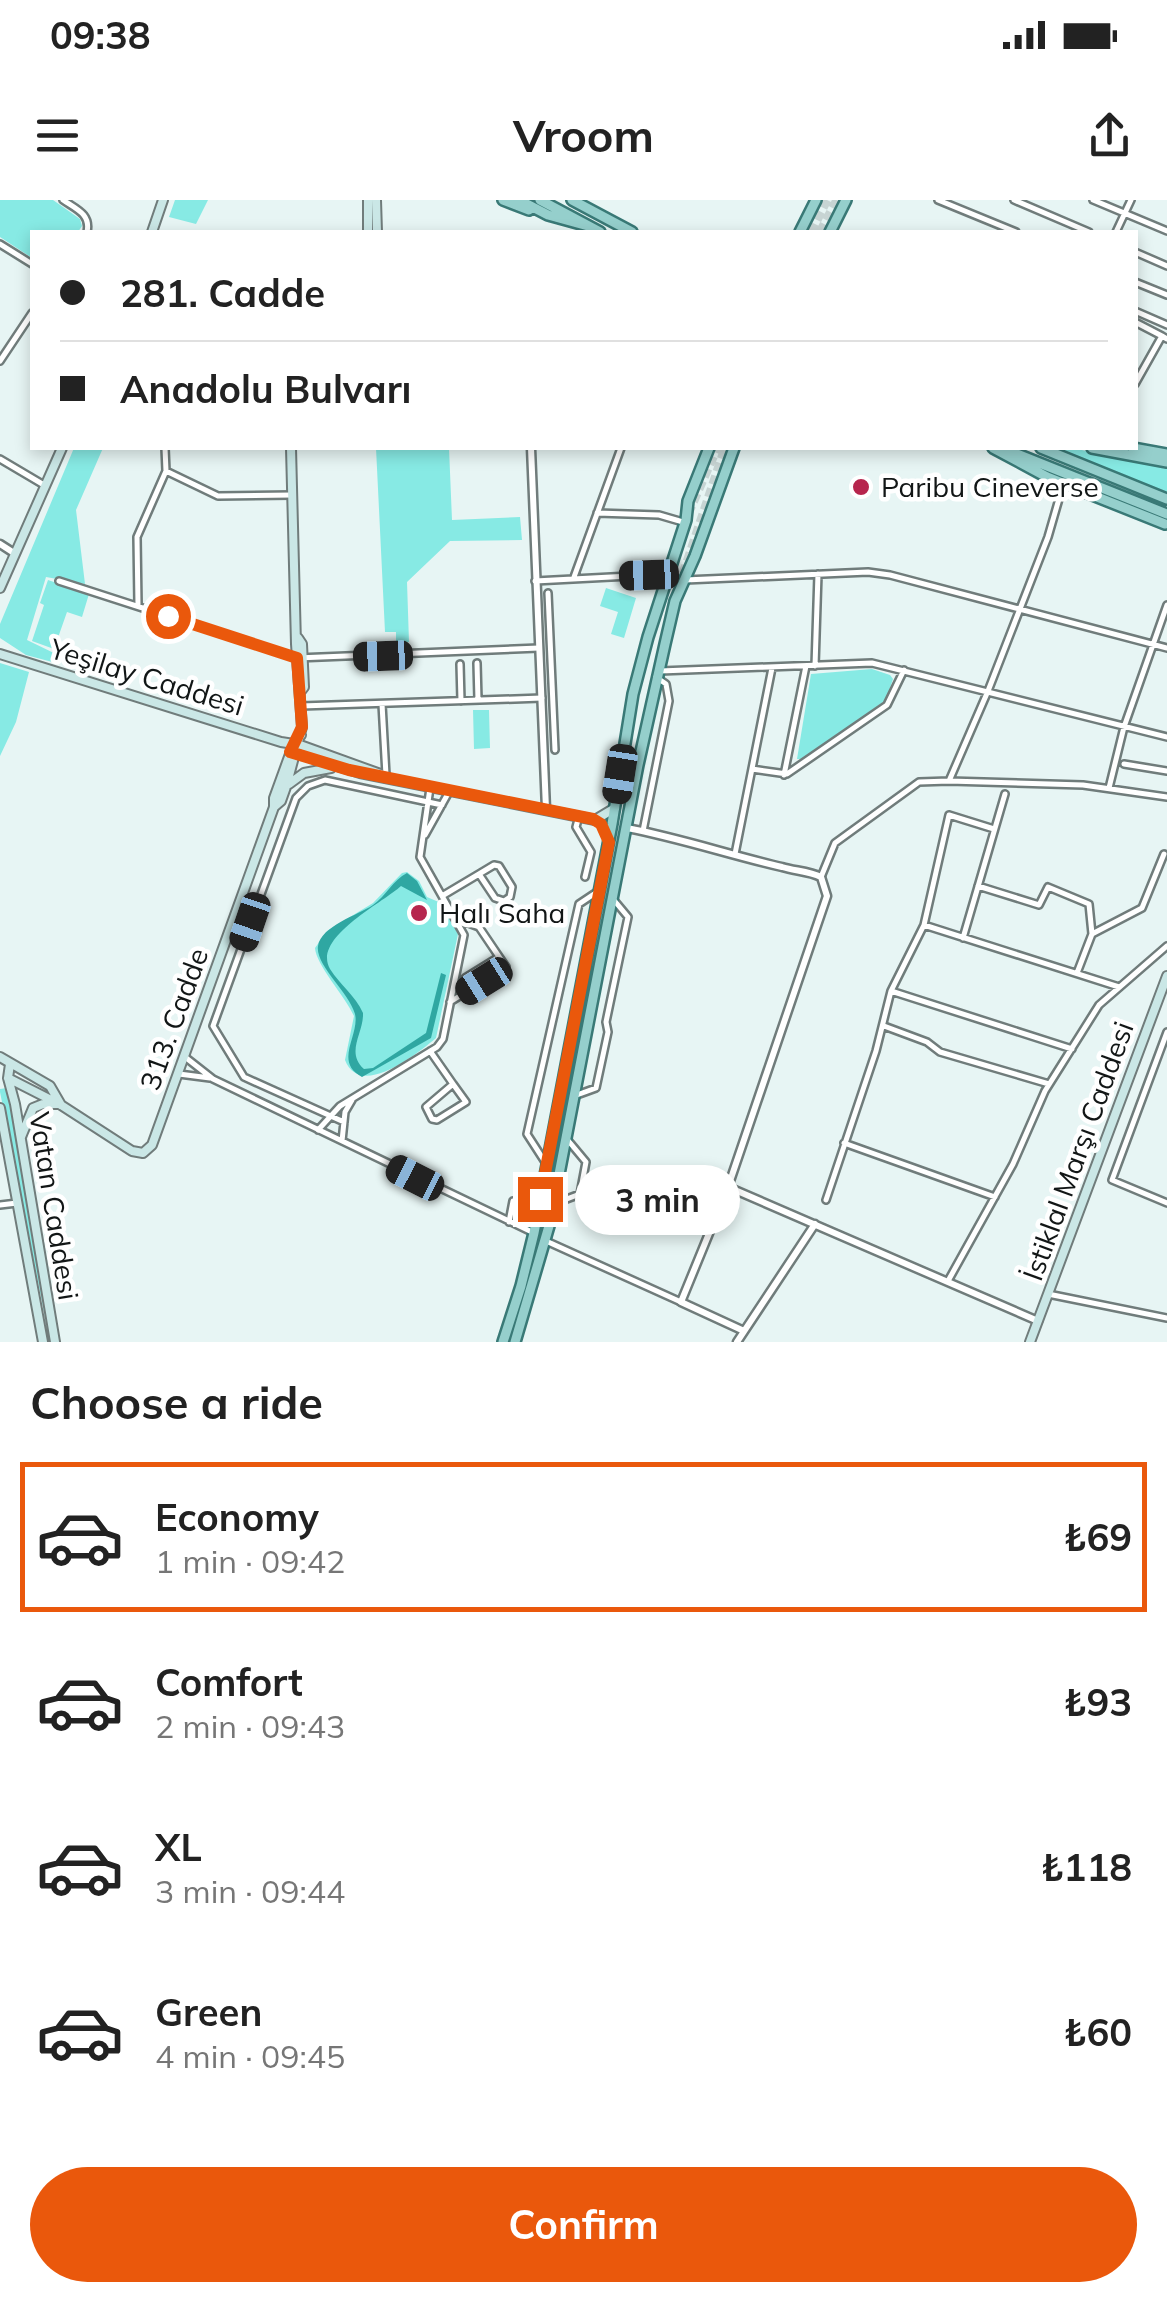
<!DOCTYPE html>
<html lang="en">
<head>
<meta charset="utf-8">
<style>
	:root { --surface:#fff; --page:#f6f6f6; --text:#222; --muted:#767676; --line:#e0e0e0; --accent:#ea580c }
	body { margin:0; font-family:Mulish,sans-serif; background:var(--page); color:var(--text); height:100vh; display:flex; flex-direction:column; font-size:38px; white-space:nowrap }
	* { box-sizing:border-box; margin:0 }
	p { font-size:32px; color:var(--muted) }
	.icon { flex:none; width:55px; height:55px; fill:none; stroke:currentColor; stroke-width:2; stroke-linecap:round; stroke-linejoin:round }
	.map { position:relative; height:1142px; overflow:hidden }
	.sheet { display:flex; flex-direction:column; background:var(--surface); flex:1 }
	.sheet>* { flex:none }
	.hud { position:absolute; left:30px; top:30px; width:1108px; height:220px; border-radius:0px; box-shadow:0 5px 15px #0003; display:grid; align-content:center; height:220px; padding:0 30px; background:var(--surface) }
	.end { position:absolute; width:45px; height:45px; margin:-22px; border:12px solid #ea580c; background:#fff; box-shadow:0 0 0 5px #fff }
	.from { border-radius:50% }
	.bubble { position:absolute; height:70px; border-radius:35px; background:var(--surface); box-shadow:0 5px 15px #0003; font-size:32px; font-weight:700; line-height:70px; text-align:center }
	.car { position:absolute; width:30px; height:60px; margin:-30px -15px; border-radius:12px; box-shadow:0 0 8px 2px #0007; background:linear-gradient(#222 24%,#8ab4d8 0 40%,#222 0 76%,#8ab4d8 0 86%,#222 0) }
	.hud b { display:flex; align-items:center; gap:35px; height:95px; font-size:38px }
	.hud b+b { border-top:2px solid var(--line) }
	.hud i { width:25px; height:25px; background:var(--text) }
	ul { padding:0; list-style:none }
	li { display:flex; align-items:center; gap:30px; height:150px; margin:0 20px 15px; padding:0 10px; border:5px solid transparent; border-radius:0px }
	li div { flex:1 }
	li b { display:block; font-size:38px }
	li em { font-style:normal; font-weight:700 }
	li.on { border-color:var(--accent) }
	li>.icon { width:90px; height:90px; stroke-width:1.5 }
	h2 { padding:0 30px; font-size:45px; line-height:120px }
	.cta { display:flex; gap:20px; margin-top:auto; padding:20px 30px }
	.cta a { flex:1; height:115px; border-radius:60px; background:var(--accent); color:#fff; font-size:40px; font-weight:700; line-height:115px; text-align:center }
	.status { display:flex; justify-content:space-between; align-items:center; height:70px; padding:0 50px; background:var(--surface); direction:ltr }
	.status svg { height:28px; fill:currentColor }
	header { display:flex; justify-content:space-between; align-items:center; height:130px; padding:0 30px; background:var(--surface); font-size:45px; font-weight:700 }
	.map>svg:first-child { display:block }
	.green { fill:#87eae4 }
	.water { fill:#2fa7a2 }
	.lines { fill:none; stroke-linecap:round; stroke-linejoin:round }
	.primary-tunnel { stroke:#c7d4d3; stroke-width:9; stroke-dasharray:9 4.5; stroke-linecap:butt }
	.minor-casing { stroke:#707c7b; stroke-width:10 }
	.tertiary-casing { stroke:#707c7b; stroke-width:11 }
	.secondary-casing { stroke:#707c7b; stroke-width:12 }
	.primary-casing { stroke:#397976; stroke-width:14 }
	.minor { stroke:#fff; stroke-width:5 }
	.tertiary { stroke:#fff; stroke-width:6 }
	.secondary { stroke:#cae7e6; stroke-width:8 }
	.primary { stroke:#95cfcc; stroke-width:9 }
	.route { stroke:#ea580c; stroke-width:12 }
	.poi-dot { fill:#b6254d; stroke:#fff; stroke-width:4 }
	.labels { text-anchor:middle; stroke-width:9; stroke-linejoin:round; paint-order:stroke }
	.poi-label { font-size:28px; fill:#121616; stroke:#fff; text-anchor:start }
	.street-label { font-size:28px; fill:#121616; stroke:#fff }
</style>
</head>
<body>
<div class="status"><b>09:38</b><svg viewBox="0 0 49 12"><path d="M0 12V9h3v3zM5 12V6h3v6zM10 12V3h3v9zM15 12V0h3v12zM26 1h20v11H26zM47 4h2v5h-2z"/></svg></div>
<header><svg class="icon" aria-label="menu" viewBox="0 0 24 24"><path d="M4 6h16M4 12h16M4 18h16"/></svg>Vroom<svg class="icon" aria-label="share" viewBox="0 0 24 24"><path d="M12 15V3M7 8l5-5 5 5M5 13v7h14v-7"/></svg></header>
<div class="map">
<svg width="1167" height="1142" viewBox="0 0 1167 1142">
	<rect width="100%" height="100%" fill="#e7f5f4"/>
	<!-- green -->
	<path class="green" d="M0,0H53L80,19L82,26L78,32H32V58L0,37Z
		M175,0H208L196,24L169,17Z
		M74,248H103L76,310L85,384L46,377L27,440L58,455L56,463L26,455L0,438V424Z
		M376,248H449L452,320L520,317L522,340L450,341L407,382L409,442L396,443V432H385Z
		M1052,248H1071L1167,266V295Z
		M48,380L89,394L82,417L67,412L54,449L32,441L44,405L40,403Z
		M606,388L636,398L624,438L611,434L618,412L600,406Z
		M0,463L29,472L16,522L0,556Z
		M872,469L890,475L893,479L886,500L804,559H797L811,474Z
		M473,510H489L490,548L474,549Z
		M407,672L419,681L427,697L441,703L458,734L436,838C416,855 360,899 345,860L354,816C345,796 316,765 315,748L327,731L373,703L402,673Z
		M7,888L50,1142L0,892V889Z"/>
	<!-- water -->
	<path class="water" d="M407,673L417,681L427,700L401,686C381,704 312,738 330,769C340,785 355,795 363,813C364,833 345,852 364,869L373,868L426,833L441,773L446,775L431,838L362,877C333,862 360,835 355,814C349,792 315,765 318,746C321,726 358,715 373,705C386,696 393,680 407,673Z"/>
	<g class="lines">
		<!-- primary-tunnel -->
		<path class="primary-tunnel" d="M811,32L827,0
			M820,32L837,0
			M688,314L717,248
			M683,374L725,248"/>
		<!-- minor casing -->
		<g class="minor-casing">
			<path id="minor" d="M63,0C76,9 91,14 87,32
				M938,0L1016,32
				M1014,0L1089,32
				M1093,0L1167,31
				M1116,32L1131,0
				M0,44L32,64
				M1135,52L1167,66
				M1135,82L1167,95
				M1135,111L1167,125
				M1135,122L1162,136
				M0,161L32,113
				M1135,184L1162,136L1167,139
				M165,248L166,271
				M0,259L44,285
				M597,313L659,315L683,322
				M574,377L621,248
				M685,380L868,372L890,375L1167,448
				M59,381L297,458L539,448
				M535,381L649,375L665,379
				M548,393L555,550
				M138,405L137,337L166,271L218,296L292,295
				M477,463L478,500
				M460,464L461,501
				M815,466L818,374
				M660,471L872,463L1167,537
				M382,504L386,575
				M301,506L542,498
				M1124,564L1167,571
				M752,569L787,574L887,505L904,470
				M784,575L806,466
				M949,581L1083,585L1167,597
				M1109,588L1124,527L1167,405
				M579,616L576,627L591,652L585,677
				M643,631L669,501L666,484L656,477
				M425,635L450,590
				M735,654L772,468
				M821,677L835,643L919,582L949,581L988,491L1048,337L1061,292
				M978,686L1039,705L1048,687L1089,704L1092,734
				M442,696L479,674L495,698L504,701L510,697L512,687L499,666L494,665L479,674
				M924,725L1119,787
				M963,738L1005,594
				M1077,773L1092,734L1142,708L1164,654
				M891,791L1072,849
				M462,795L465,778L499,757
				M450,802L506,767L479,727L458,719
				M884,826L927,842L940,852L1049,884
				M1167,832L1112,980L1167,1003
				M430,851L453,884L426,907L432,919L437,920L466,902L453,884
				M185,857L213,879L534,1033
				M179,874L210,878
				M574,896L596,888L608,832L606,822L628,717L613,699
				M344,922L244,877L213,826L296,598L308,586L325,580L442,605
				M318,930L340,906L437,847L443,839L464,735L420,657L430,588
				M342,941L345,912L352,900
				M844,943L995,997
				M547,965L527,934L579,704L597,692
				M826,1000L876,851L891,791L924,725L949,615L994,629
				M556,1003L580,994L586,962L566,938
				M0,1005L17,1003
				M509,1022L513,1001
				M546,1041L681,1102
				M948,1081L1013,964L1045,891L1099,805L1167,746
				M1048,1094L1167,1118"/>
		</g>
		<!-- tertiary casing -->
		<g class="tertiary-casing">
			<path id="tertiary" d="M531,248L546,609
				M0,344L14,353
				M627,628C680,638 730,655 782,667C795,671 809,671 821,677L827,696L728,987L681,1102L744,1131
				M728,987L1038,1121
				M737,1142L815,1024"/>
		</g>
		<!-- secondary casing -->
		<g class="secondary-casing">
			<path id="secondary" d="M368,0V32
				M376,0L377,32
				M152,32L163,0
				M0,388L62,248
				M298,438L302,444L304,487L301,491
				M0,454L281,542L300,545L386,576
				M296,553L360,573L595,620L615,608
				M289,584L304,573L331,568
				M274,607L281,601L286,587L302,527L296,444L291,248
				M0,857L50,886L61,905
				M10,864L8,878L15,904L55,1142
				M8,878L61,905L132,951L143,953L152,945L274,607V598L294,543L301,535
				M0,908L43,1142
				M21,937L33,908L43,904H57
				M1030,1142L1167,776"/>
		</g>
		<!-- primary casing -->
		<g class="primary-casing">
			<path id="primary" d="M503,0L529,10
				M519,0L548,15L588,26
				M540,0L600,32
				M572,0L632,32
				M800,32L816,0
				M830,32L846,0
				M993,248L1047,277L1165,324
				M1041,248L1167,299
				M1092,248L1167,262
				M1133,248L1167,254
				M1007,250L1167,314
				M503,1142L521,1086L534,1033L612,624L633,494L648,437L686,320L688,301L709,248
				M515,1142L549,1026L638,565L665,444L675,401L695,356L734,248"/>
		</g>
		<!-- minor -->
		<use href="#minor" class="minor"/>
		<!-- tertiary -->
		<use href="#tertiary" class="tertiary"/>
		<!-- secondary -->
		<use href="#secondary" class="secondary"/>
		<!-- primary -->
		<use href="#primary" class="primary"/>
	</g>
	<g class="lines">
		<!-- route -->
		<path class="route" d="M168,416L297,458L302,527L290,552L349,570L593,619L601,624L609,642L540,999"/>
	</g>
	<!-- markers -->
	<g class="poi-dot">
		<circle cx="861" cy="287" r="10"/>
		<circle cx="419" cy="713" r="10"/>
	</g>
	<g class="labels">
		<!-- poi labels -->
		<g class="poi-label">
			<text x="881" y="297">Paribu Cineverse</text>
			<text x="439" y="723">Halı Saha</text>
		</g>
		<!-- street labels -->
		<g class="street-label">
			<text transform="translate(147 477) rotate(17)" y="10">Yeşilay Caddesi</text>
			<text transform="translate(174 819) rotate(-70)" y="10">313. Cadde</text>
			<text transform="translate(1078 951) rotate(-70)" y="10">İstiklal Marşı Caddesi</text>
			<text transform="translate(54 1006) rotate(81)" y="10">Vatan Caddesi</text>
		</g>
	</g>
</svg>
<i class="end from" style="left:168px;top:416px"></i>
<i class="end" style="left:540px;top:999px"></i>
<div class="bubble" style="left:575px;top:965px;width:165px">3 min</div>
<i class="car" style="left:649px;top:375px;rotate:268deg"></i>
<i class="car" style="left:383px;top:456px;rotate:268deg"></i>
<i class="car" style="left:620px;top:574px;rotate:189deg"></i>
<i class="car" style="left:250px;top:722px;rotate:199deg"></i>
<i class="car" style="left:484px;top:781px;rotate:238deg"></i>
<i class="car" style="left:415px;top:978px;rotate:297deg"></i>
<div class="hud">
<b><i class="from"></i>281. Cadde</b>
<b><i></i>Anadolu Bulvarı</b>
</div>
</div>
<section class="sheet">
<h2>Choose a ride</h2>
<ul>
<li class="on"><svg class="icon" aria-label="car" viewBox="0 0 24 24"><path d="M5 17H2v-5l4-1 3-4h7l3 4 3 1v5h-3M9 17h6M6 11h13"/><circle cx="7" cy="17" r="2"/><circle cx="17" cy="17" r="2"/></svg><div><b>Economy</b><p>1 min · 09:42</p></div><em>₺69</em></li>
<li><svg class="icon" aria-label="car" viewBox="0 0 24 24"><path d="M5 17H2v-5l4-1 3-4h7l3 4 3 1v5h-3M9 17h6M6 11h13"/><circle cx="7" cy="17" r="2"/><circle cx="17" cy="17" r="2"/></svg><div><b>Comfort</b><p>2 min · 09:43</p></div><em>₺93</em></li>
<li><svg class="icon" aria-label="car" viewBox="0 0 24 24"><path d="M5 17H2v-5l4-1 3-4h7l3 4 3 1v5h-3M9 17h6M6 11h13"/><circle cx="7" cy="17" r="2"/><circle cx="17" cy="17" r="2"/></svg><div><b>XL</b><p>3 min · 09:44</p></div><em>₺118</em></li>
<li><svg class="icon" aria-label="car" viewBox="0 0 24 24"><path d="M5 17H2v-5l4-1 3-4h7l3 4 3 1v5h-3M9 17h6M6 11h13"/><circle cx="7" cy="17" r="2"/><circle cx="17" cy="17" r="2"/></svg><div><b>Green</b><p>4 min · 09:45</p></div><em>₺60</em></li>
</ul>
<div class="cta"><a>Confirm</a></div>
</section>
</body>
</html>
